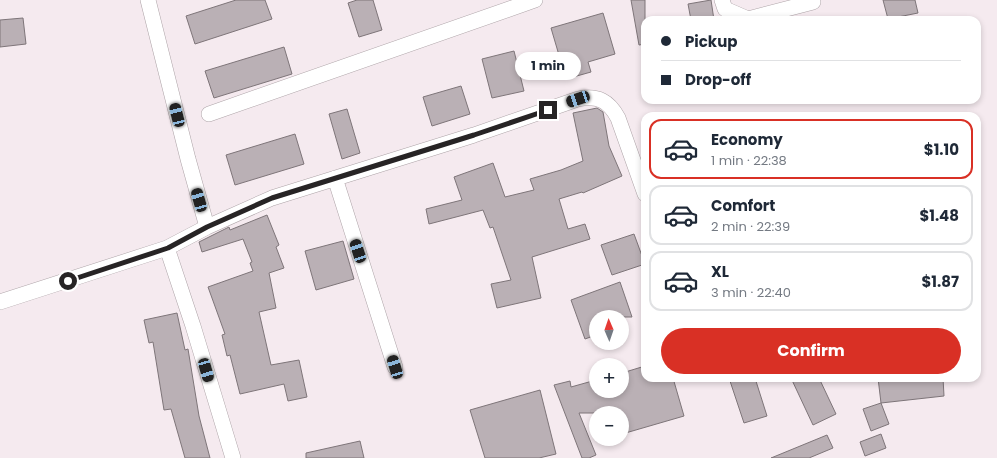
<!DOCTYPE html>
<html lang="en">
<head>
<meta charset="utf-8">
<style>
	:root { --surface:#fff; --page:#f6f6f7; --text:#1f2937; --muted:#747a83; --line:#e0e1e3; --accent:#d93025 }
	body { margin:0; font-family:Poppins,sans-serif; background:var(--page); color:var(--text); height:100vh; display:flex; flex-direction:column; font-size:15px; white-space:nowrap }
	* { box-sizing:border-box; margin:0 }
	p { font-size:13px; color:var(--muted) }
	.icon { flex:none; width:22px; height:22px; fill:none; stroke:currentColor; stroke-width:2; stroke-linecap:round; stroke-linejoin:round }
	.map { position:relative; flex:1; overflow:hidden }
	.side { position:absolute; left:641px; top:112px; width:340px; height:270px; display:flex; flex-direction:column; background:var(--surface); border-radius:12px; box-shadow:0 2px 6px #0003 }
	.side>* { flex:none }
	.hud { position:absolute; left:641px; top:16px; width:340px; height:88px; border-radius:12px; box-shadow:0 2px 6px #0003; display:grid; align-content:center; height:88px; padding:0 20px; background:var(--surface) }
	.needle { width:26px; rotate:358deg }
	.buttons { position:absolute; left:589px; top:310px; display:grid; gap:8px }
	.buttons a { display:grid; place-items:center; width:40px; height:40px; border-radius:50%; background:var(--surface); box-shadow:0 2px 6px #0003; font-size:20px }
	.end { position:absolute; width:18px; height:18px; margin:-9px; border:5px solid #272425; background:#fff; box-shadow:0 0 0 2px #fff }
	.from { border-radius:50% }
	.bubble { position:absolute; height:28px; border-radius:14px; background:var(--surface); box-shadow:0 2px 6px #0003; font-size:13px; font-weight:700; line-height:28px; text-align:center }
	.car { position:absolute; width:12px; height:24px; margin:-12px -6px; border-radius:5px; box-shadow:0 0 3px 1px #0007; background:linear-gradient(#222 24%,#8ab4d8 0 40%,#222 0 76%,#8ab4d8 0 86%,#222 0) }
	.hud b { display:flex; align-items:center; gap:14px; height:38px; font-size:15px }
	.hud b+b { border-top:1px solid var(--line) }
	.hud i { width:10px; height:10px; background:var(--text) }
	ul { padding:7px 0 0; list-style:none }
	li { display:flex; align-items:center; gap:12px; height:60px; margin:0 8px 6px; padding:0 12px; border:2px solid var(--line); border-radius:12px }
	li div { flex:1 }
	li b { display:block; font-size:15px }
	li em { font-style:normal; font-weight:700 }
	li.active { border-color:var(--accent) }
	li>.icon { width:36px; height:36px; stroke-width:1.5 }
	.cta { display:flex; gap:8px; margin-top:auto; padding:8px 20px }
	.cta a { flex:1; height:46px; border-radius:24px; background:var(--accent); color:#fff; font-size:16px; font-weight:700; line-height:46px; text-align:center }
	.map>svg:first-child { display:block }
	.building { fill:#bab0b5; stroke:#7e7579 }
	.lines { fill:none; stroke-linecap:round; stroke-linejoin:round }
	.minor-casing { stroke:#aea4a8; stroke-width:16 }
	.minor { stroke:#fff; stroke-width:15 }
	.route { stroke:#272425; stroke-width:5 }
</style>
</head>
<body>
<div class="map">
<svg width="997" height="458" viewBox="0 0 997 458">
	<rect width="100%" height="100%" fill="#f5eaef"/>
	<!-- building -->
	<path class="building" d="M236,0H265L272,19L195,44L186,16Z
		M357,0H373L382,30L359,37L348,3Z
		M631,0H645V44L639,45Z
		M711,0L714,20H691L688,4Z
		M883,0H915L918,13L888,19Z
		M603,13L615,54L588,62L591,72L566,79L551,28Z
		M23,18L26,44L0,47V20Z
		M284,47L292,74L214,98L205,71Z
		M514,51L524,91L492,98L482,59Z
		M461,86L470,114L432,126L423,97Z
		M597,108L603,112L609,146L622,176L583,193L582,192L559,199L568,229L585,224L590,239L532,257L541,298L497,308L491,284L511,280L493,227L490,228L483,210L429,224L426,209L462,200L454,177L493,163L505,197L534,190L530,179L561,170L583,161L573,113Z
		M347,109L360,153L342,159L329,114Z
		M295,134L304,164L235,185L226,155Z
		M267,215L279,245L276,247L284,268L269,273L276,308L259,312L271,365L299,360L307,397L288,401L284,384L240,394L230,355L227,356L222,335L225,334L208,287L253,271L250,263L252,262L243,239L202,252L199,242L229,227L230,230Z
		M634,234L645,264L612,275L601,245Z
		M343,241L354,279L316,290L305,251Z
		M620,282L632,317H596V335L585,339L571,300Z
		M177,313L185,350L188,349L199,416L210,458H185L171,409L164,410L153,342L149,343L144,320Z
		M645,366V378H673L684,416L622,434V413H579L596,455L589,458H582L554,385L570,381L571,387L596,380V391H622V373Z
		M729,378H755L767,416L744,423Z
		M791,378H819L836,414L813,425Z
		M878,378H943L944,396L881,403Z
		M540,390L556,454L539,458H485L470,410Z
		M881,403L889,424L871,431L863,409Z
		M881,434L886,448L865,456L860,442Z
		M827,435L833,448L809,458H771Z
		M360,441L364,458H306V453Z"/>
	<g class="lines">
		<!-- minor casing -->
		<g class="minor-casing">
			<path id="minor" d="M148,0L188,159L207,227
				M722,0L725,9L748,19L813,2
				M209,114L535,0
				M335,178L395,367
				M167,248L193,326L233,458
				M0,302L167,248L207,227L272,198L474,135L578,99C598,95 609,101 618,118L645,194"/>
		</g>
		<!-- minor -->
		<use href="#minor" class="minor"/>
	</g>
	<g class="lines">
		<!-- route -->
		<path class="route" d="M68,281L168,248L207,227L272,198L474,135L548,110"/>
	</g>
</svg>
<div class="buttons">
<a><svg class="needle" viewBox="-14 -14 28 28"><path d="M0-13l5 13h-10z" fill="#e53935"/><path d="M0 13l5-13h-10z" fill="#747a83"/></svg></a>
<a>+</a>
<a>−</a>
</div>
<i class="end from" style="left:68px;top:281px"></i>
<i class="end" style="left:548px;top:110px"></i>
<div class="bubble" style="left:515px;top:52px;width:66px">1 min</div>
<i class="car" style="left:578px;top:99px;rotate:251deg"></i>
<i class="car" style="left:177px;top:115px;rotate:346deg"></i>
<i class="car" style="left:199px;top:200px;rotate:344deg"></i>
<i class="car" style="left:358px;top:251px;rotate:342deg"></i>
<i class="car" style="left:395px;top:367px;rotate:343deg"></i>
<i class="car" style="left:206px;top:370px;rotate:164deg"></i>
<div class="hud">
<b><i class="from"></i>Pickup</b>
<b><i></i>Drop-off</b>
</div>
<section class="side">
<ul>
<li class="active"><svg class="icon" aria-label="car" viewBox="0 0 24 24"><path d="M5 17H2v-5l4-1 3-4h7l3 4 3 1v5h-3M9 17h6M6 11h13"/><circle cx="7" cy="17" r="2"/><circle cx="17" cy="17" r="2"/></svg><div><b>Economy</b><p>1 min · 22:38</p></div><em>$1.10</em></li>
<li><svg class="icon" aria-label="car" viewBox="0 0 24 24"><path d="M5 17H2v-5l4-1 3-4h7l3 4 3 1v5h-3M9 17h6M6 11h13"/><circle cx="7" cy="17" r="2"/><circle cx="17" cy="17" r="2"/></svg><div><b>Comfort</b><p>2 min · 22:39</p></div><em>$1.48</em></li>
<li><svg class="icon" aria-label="car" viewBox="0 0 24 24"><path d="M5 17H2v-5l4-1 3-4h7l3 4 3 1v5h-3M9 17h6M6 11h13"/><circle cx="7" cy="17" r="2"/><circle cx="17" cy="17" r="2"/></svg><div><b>XL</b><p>3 min · 22:40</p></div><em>$1.87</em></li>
</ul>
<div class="cta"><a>Confirm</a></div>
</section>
</div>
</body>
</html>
